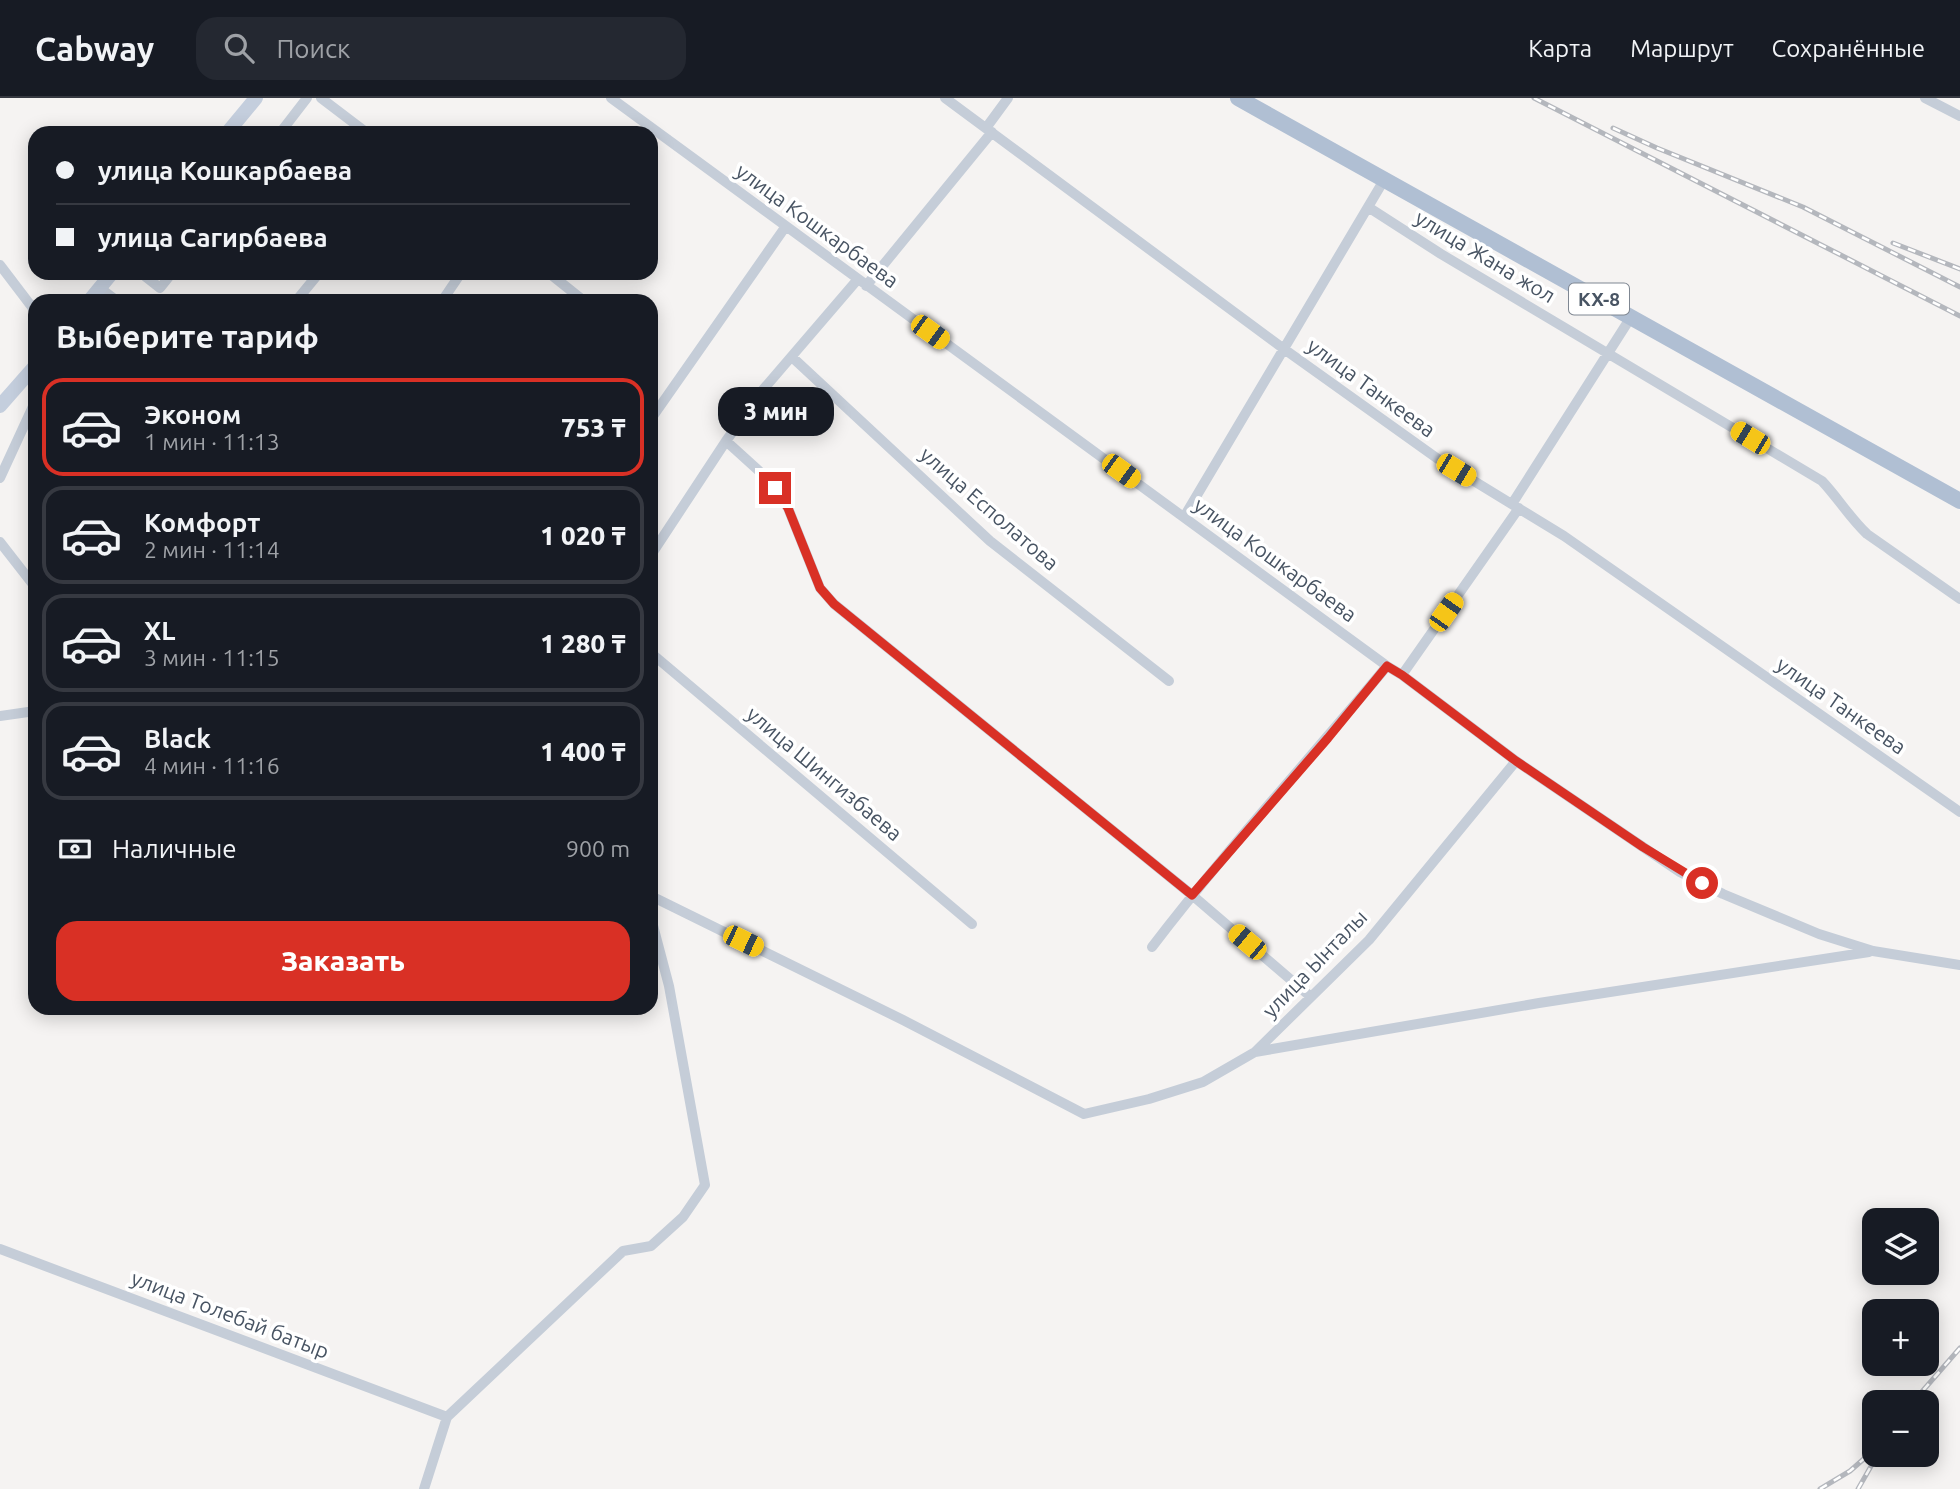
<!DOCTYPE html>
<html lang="ru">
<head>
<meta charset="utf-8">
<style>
	:root { --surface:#171b24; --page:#242831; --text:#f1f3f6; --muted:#9ea1a6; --line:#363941; --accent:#d93025 }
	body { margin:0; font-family:Ubuntu,sans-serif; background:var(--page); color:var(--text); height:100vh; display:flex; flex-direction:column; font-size:26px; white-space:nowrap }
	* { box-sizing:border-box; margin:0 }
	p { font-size:23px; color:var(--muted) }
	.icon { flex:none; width:38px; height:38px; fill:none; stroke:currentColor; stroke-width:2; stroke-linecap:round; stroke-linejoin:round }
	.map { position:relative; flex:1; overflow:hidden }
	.drawer { position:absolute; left:28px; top:196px; width:630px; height:721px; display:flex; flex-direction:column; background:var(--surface); border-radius:21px; box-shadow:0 4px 18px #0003 }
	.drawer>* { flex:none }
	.hud { position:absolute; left:28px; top:28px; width:630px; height:154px; border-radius:21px; box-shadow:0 4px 18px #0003; display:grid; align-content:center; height:154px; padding:0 28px; background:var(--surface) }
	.buttons { position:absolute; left:1862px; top:1110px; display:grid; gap:14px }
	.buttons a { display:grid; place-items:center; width:77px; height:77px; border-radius:14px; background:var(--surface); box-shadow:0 4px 18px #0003; font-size:35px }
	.end { position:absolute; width:32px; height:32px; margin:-16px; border:9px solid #d93025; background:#fff; box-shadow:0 0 0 4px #fff }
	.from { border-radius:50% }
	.bubble { position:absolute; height:49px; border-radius:21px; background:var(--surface); box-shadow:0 4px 18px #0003; font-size:23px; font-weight:800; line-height:49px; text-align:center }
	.car { position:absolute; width:21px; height:42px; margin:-21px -10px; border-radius:9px; box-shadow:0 0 5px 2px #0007; background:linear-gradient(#f5c518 24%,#345 0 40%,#f5c518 0 76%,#345 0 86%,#f5c518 0) }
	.hud b { display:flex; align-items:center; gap:24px; height:66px; font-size:26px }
	.hud b+b { border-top:2px solid var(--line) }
	.hud i { width:18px; height:18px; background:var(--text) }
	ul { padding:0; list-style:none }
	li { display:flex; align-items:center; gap:21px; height:98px; margin:0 14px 10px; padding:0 14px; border:4px solid var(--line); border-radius:21px }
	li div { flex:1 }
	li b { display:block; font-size:26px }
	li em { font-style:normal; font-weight:800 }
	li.on { border-color:var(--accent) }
	li>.icon { width:63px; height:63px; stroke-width:1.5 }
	h2 { padding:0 28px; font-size:32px; line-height:84px }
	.pay { display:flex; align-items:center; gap:18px; height:77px; padding:0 28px; font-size:26px }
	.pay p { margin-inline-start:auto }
	.cta { display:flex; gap:14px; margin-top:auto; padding:14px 28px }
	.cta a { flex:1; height:80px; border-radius:21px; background:var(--accent); color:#fff; font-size:28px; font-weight:800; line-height:80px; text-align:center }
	header { display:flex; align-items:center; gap:42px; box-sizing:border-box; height:98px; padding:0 35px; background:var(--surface); border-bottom:2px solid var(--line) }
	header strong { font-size:33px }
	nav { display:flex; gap:38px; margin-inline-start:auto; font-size:24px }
	.search { width:490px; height:63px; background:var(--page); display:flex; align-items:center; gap:18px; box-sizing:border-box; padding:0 24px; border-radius:21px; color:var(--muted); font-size:26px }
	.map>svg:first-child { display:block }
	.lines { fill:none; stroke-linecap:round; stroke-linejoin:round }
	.street { stroke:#c5cdd8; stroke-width:10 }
	.secondary { stroke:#c4cedd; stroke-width:14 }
	.primary { stroke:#b0bfd3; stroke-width:16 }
	.rail-casing { stroke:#b4b7bd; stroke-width:5 }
	.rail { stroke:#fff; stroke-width:2.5; stroke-dasharray:8; stroke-linecap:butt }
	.route { stroke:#d93025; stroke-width:9 }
	.labels { text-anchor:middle; stroke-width:7; stroke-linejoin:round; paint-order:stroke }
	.shield { fill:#fff; stroke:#7f8792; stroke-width:2 }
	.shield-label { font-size:19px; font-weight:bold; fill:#485463 }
	.street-label { font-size:21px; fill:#485463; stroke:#fff }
</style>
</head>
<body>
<header>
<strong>Cabway</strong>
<div class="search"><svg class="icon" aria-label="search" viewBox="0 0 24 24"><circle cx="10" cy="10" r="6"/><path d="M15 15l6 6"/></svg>Поиск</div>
<nav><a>Карта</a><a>Маршрут</a><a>Сохранённые</a></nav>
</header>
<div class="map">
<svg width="1960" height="1391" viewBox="0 0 1960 1391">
	<rect width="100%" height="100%" fill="#f5f3f2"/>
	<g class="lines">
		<!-- street -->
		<path class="street" d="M321,0L367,35
			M611,0L1387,568L1402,577L1516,663L1643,749L1680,774L1723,796L1819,836L1873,853L1960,867
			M945,0L1284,251L1438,361L1564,438L1960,714
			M1925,0L1960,18
			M986,30L1008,0
			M280,35L307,0
			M1368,109L1441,156L1822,383C1838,400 1850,420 1867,436L1960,501
			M0,167L35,213
			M141,175L160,190L172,175
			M549,175L584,203
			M866,188L992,34
			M100,190L117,203
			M296,203L319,175
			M442,203L461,175
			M792,259L990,443L1169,583
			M651,321L786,128
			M726,343L758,372L775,390L788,410L820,490L834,506L1192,797L1311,899
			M0,380L35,304
			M1512,406L1631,219
			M1184,419L1384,82
			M0,444L35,489
			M651,457L726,343L761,294L858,181
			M651,555L972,826
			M1402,577L1519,410
			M0,618L35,613
			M651,798L903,922L1084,1016L1149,1001L1203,984L1255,954L1369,842L1516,663
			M1152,849C1226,752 1309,662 1387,568
			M1255,954L1539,905L1869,854
			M0,1151L447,1319
			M424,1391L447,1319L623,1153L651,1148L683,1119L705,1087L669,888L651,820"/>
		<!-- secondary -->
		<path class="secondary" d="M227,35L256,0
			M89,203L112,175
			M0,308L35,268"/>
		<!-- primary -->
		<path class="primary" d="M1238,0L1960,403"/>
		<!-- rail casing -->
		<g class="rail-casing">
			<path id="rail" d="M1534,0L1960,218
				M1613,30L1657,50L1803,109L1960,189
				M1893,145L1960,171
				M1913,1304L1960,1250
				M1820,1391L1850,1373L1874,1352
				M1858,1391L1878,1356"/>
		</g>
		<!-- rail -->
		<use href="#rail" class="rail"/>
	</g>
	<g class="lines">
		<!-- route -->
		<path class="route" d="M775,390L788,410L820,490L834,506L1192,797L1328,640L1387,568L1402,577L1516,663L1643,749L1702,785"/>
	</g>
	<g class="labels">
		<!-- shield labels -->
		<rect class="shield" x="1569" y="185.5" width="60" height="31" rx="5"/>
		<g class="shield-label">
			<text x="1599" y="208">КХ-8</text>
		</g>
		<!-- street labels -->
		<g class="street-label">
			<text transform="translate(817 128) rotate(36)" y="7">улица Кошкарбаева</text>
			<text transform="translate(1485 159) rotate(31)" y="7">улица Жана жол</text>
			<text transform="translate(1371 290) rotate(36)" y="7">улица Танкеева</text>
			<text transform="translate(989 411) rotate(41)" y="7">улица Есполатова</text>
			<text transform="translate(1275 462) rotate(36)" y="7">улица Кошкарбаева</text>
			<text transform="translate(1841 608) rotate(35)" y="7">улица Танкеева</text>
			<text transform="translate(824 676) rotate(40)" y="7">улица Шингизбаева</text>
			<text transform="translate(1315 866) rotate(-46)" y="7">улица Ынталы</text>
			<text transform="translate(230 1217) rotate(21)" y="7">улица Толебай батыр</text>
		</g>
	</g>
</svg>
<div class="buttons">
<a><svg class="icon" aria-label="layers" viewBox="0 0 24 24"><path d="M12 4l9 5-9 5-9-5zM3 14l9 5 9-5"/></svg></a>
<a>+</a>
<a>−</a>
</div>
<i class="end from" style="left:1702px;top:785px"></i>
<i class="end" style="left:775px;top:390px"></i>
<div class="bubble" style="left:718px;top:289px;width:116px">3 мин</div>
<i class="car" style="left:930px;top:234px;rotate:126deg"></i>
<i class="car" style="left:1750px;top:340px;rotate:301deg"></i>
<i class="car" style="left:1456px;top:372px;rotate:121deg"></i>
<i class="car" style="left:1121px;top:373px;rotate:126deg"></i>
<i class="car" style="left:1446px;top:514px;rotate:35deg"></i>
<i class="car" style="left:743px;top:843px;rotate:116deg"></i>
<i class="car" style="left:1247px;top:844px;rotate:310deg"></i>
<div class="hud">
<b><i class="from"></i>улица Кошкарбаева</b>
<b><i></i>улица Сагирбаева</b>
</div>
<section class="drawer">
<h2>Выберите тариф</h2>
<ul>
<li class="on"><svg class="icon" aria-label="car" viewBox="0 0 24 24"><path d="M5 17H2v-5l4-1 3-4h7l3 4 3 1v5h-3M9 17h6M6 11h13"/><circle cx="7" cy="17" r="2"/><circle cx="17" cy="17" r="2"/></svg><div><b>Эконом</b><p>1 мин · 11:13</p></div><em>753 ₸</em></li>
<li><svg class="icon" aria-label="car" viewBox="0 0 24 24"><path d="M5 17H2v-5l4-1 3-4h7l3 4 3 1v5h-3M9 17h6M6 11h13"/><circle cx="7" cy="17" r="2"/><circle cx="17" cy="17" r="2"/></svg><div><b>Комфорт</b><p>2 мин · 11:14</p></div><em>1 020 ₸</em></li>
<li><svg class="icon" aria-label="car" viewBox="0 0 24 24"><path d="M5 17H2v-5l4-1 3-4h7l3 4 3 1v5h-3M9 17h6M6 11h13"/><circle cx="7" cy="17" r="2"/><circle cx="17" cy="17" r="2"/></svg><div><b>XL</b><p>3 мин · 11:15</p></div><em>1 280 ₸</em></li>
<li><svg class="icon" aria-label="car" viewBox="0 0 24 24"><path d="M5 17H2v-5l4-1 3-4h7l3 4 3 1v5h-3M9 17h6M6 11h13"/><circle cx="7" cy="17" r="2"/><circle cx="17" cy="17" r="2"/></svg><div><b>Black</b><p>4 мин · 11:16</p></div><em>1 400 ₸</em></li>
</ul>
<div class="pay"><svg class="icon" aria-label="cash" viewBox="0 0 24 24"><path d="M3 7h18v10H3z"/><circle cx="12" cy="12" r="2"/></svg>Наличные<p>900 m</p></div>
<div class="cta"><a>Заказать</a></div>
</section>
</div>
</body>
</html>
